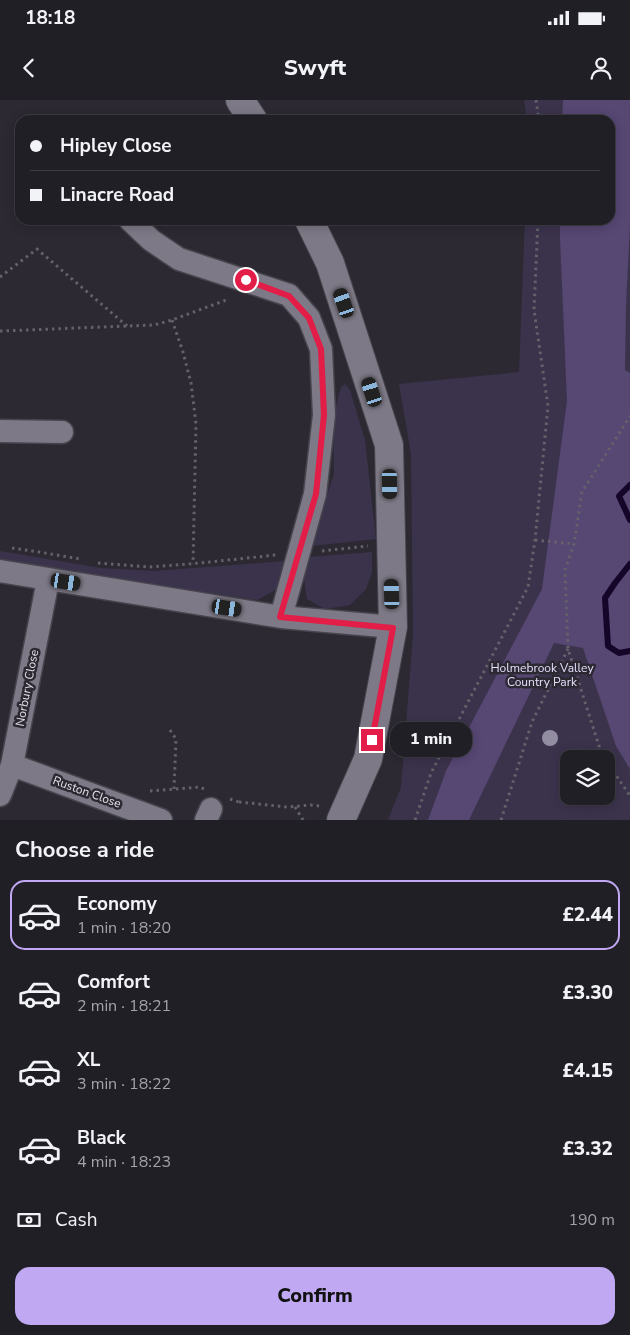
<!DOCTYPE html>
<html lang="en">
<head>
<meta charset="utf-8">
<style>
	:root { --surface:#211f26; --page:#2d2c32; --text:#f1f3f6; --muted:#a2a2a7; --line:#3e3d43; --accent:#c0a8f3 }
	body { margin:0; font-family:"Nunito Sans",sans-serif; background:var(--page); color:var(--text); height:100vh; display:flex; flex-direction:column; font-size:19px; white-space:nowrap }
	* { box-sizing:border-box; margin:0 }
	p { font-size:16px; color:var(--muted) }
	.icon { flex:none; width:28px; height:28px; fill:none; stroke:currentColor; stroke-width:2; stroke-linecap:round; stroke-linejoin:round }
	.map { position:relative; height:720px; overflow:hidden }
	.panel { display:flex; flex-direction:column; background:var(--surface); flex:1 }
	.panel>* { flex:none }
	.guide { position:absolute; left:15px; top:15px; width:600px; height:110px; border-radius:15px; box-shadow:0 2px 12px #0003,0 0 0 1px var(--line); display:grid; align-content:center; height:110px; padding:0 15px; background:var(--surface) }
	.controls { position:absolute; left:560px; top:650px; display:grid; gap:10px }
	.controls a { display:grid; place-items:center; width:55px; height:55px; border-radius:10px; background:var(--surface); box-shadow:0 2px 12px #0003,0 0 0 1px var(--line); font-size:25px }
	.end { position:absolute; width:22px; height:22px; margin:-11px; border:6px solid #e11d48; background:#fff; box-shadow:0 0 0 2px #fff }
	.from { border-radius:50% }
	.bubble { position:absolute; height:35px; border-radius:15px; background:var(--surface); box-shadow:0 2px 12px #0003,0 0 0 1px var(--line); font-size:16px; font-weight:800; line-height:35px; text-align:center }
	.car { position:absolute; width:15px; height:30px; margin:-15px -8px; border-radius:6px; box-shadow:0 0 4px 1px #0007; background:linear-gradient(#222 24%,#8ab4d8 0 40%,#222 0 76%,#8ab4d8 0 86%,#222 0) }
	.guide b { display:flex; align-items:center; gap:18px; height:48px; font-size:19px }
	.guide b+b { border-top:1px solid var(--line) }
	.guide i { width:12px; height:12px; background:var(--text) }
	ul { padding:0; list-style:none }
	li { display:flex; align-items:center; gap:15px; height:70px; margin:0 10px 8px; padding:0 5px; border:2px solid transparent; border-radius:15px }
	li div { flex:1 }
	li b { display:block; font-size:19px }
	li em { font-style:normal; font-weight:800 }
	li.active { border-color:var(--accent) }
	li>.icon { width:45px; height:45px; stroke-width:1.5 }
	h2 { padding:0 15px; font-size:22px; line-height:60px }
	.pay { display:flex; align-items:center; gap:12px; height:55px; padding:0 15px; font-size:19px }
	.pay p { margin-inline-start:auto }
	.primary-button { display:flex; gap:10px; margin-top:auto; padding:10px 15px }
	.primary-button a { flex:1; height:58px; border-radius:15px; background:var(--accent); color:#111; font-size:20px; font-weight:800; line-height:58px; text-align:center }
	.status { display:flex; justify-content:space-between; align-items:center; height:35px; padding:0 25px; background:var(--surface); direction:ltr }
	.status svg { height:14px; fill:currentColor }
	header { display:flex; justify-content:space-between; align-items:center; height:65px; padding:0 15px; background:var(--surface); font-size:22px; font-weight:800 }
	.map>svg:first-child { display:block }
	.green { fill:#3b334c; fill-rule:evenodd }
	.forest { fill:#564773 }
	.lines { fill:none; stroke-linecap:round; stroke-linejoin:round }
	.stream { stroke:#140529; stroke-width:6 }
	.minor-casing { stroke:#46444c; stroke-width:25 }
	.tertiary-casing { stroke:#46444c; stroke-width:30 }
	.path { stroke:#64616a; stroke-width:3; stroke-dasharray:2.5 4; stroke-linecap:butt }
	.minor { stroke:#7d7986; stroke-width:22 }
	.tertiary { stroke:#7d7986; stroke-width:28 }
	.tree { fill:#938da2 }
	.route { stroke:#e11d48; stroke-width:6 }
	.labels { text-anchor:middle; stroke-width:5; stroke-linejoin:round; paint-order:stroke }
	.park-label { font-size:12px; fill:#e7dffd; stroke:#2c2933 }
	.street-label { font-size:12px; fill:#e3e1e8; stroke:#2c2933 }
</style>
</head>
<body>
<div class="status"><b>18:18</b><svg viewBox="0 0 49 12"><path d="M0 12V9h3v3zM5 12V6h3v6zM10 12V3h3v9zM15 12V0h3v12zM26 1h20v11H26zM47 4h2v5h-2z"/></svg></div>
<header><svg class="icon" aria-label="back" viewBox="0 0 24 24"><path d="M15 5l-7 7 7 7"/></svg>Swyft<svg class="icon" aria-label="person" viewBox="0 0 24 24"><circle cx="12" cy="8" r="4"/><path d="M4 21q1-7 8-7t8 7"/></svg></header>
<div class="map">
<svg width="630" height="720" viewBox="0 0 630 720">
	<rect width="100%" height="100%" fill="#2c2933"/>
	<!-- green -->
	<path class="green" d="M524,0H630V720H388L401,687L413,535L411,354L399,284L519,272L525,120H610V20H527ZM569,659H606V696H569Z
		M345,284L350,290L365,340L376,439L311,446L334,374L333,317L341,287Z
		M0,451L101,468L154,471L286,461C283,488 280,488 257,500L0,461Z
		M372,452V472L366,489L350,505L325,509L307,499L304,479L310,457Z"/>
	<!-- forest -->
	<path class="forest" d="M563,0H630V125L626,206L625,270L630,273V669L616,646L583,548L554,543L469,720H428L446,671L542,489L567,301L560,139V120H610V20H562Z"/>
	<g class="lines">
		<!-- stream -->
		<path class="stream" d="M630,385L619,396L630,420
			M630,464L615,483L605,498L608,546L619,553L630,551"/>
		<!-- minor casing -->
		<g class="minor-casing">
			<path id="minor" d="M130,120L151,140L179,159L289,195L309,218L321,249L324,315L315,394L281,517
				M0,331L62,332
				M0,471L281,517L393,527
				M12,665L161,720
				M0,695L12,665L48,480
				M206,720L211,709"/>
		</g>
		<!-- tertiary casing -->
		<g class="tertiary-casing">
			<path id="tertiary" d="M240,0L253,20
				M309,120L330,163L389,345L393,527L368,659L341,720"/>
		</g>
		<!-- path -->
		<path class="path" d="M536,0L539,20
			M0,177L37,149L127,226
			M172,220L183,252L191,283L196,324L193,464
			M0,231L154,225L172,220L229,199
			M535,440L574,444
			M12,448L39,452L80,459
			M322,451L368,446
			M98,463L149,467L200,463L276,455
			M170,630L176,639L174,689
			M605,659L601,652L568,549L565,470L574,444L582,392L630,316
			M606,660L630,696
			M150,691L200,687L204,689
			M230,699L239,702
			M239,702L287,707L311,705L320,706
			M295,707L303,720
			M415,720L431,673L528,487L535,440L548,306L534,210L538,120
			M501,720L532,622L568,549"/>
		<!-- minor -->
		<use href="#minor" class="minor"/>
		<!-- tertiary -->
		<use href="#tertiary" class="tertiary"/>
	</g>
	<!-- trees -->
	<circle class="tree" cx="550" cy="638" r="8"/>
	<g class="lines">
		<!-- route -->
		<path class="route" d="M246,180L289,196L309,218L321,249L324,315L316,394L280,517L393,528L372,640"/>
	</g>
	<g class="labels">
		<!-- park labels -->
		<g class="park-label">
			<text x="542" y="572">Holmebrook Valley<tspan x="542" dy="14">Country Park</tspan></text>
		</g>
		<!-- street labels -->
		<g class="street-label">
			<text transform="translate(27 588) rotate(-79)" y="4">Norbury Close</text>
			<text transform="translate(87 692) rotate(20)" y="4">Ruston Close</text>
		</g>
	</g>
</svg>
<div class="controls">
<a><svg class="icon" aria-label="layers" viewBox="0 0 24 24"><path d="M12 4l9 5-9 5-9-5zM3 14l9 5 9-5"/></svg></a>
</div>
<i class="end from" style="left:246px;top:180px"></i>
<i class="end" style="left:372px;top:640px"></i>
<div class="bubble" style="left:390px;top:622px;width:82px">1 min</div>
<i class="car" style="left:344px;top:203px;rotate:341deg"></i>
<i class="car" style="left:372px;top:292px;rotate:342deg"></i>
<i class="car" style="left:390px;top:384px;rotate:179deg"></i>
<i class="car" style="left:66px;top:482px;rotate:99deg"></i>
<i class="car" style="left:392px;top:494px;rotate:358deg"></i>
<i class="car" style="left:227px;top:508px;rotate:99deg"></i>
<div class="guide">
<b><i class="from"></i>Hipley Close</b>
<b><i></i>Linacre Road</b>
</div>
</div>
<section class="panel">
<h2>Choose a ride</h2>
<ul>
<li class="active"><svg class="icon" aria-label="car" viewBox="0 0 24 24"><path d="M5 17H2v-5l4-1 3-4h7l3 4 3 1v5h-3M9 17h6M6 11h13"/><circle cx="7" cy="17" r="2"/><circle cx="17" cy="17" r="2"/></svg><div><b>Economy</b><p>1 min · 18:20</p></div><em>£2.44</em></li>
<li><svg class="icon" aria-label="car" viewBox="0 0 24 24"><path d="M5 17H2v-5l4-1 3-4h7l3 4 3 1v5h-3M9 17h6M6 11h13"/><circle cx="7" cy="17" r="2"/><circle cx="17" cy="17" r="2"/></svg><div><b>Comfort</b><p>2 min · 18:21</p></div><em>£3.30</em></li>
<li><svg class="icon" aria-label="car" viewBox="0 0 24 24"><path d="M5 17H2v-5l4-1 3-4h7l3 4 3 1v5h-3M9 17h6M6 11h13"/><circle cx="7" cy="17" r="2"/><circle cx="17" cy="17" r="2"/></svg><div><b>XL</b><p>3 min · 18:22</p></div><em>£4.15</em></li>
<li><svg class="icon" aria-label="car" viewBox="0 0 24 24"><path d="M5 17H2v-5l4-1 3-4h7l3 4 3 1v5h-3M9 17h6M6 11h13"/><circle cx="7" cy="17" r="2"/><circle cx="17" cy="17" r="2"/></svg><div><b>Black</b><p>4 min · 18:23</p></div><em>£3.32</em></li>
</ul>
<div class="pay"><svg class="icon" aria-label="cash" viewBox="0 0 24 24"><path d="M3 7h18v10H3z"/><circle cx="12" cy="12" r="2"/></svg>Cash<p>190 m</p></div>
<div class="primary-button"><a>Confirm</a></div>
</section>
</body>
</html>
